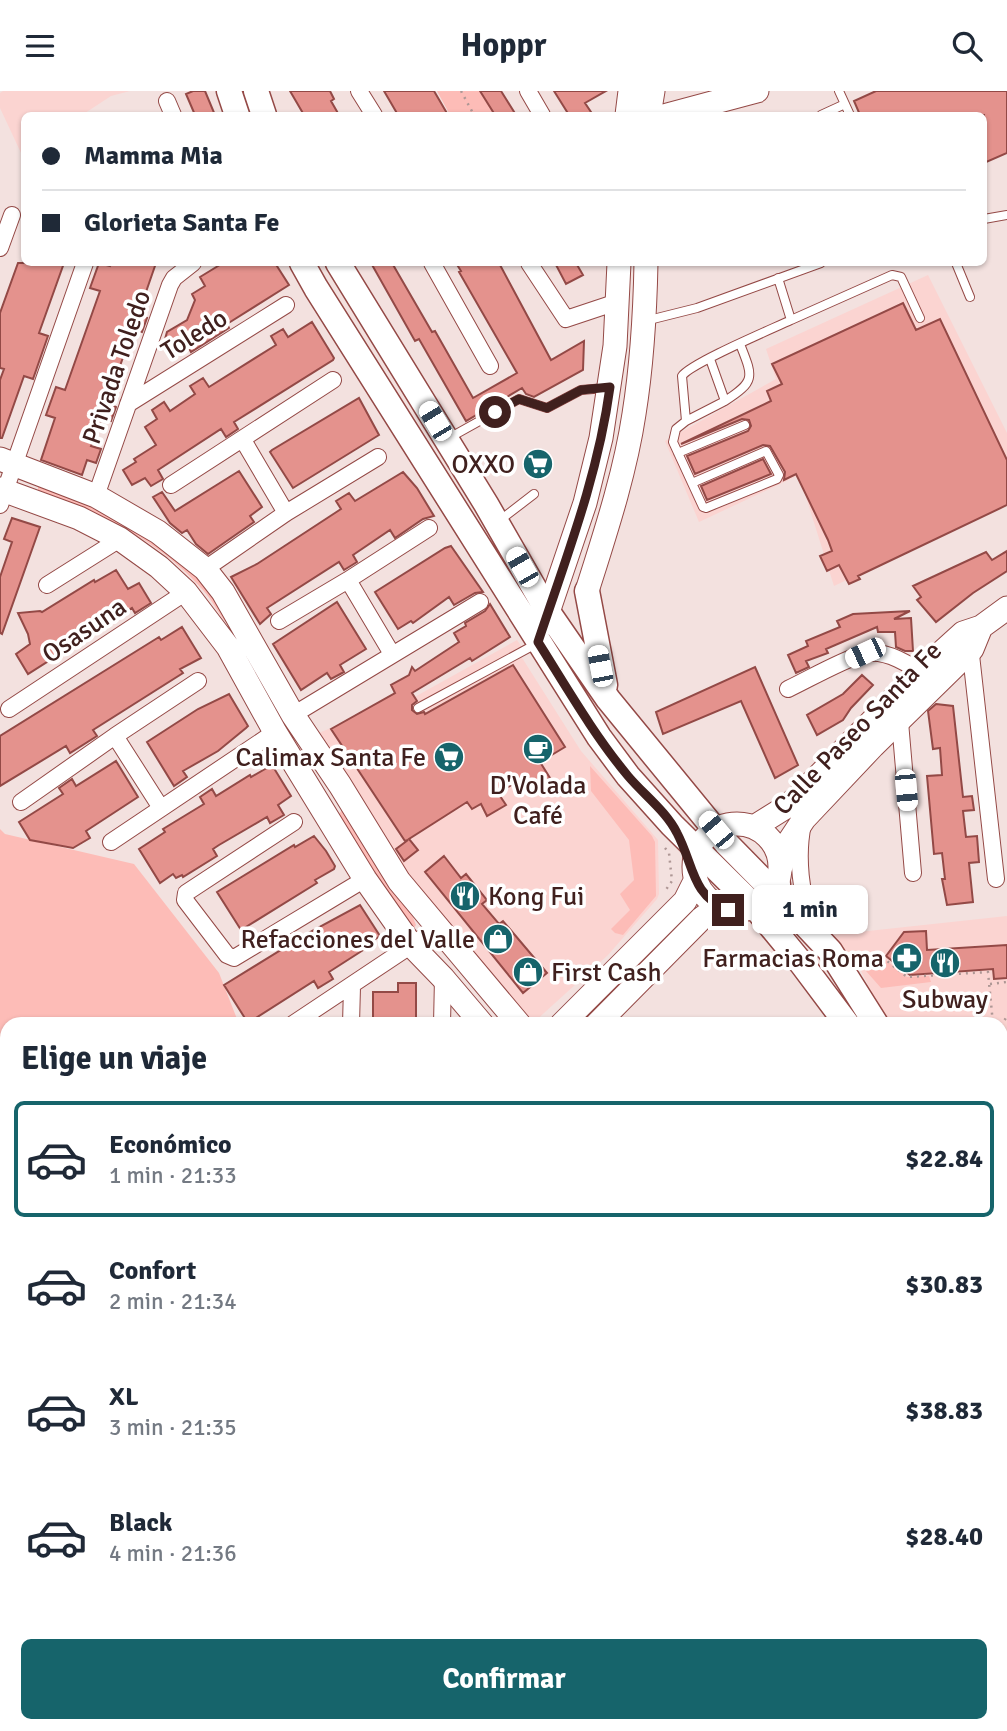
<!DOCTYPE html>
<html lang="es">
<head>
<meta charset="utf-8">
<style>
	:root { --surface:#fff; --page:#f6f6f7; --text:#1f2937; --muted:#747a83; --line:#e0e1e3; --accent:#16646b }
	body { margin:0; font-family:Signika,sans-serif; background:var(--page); color:var(--text); height:100vh; display:flex; flex-direction:column; font-size:26px; white-space:nowrap }
	* { box-sizing:border-box; margin:0 }
	p { font-size:23px; color:var(--muted) }
	.icon { flex:none; width:38px; height:38px; fill:none; stroke:currentColor; stroke-width:2; stroke-linecap:round; stroke-linejoin:round }
	.map { position:relative; flex:1; overflow:hidden }
	.details { position:absolute; left:0px; top:926px; width:1008px; height:716px; display:flex; flex-direction:column; background:var(--surface); border-radius:21px 21px 0 0; box-shadow:0 2px 5px #0004 }
	.details>* { flex:none }
	.hud { position:absolute; left:21px; top:21px; width:966px; height:154px; border-radius:10px; box-shadow:0 2px 5px #0004; display:grid; align-content:center; height:154px; padding:0 21px; background:var(--surface) }
	.end { position:absolute; width:32px; height:32px; margin:-16px; border:9px solid #40201e; background:#fff; box-shadow:0 0 0 4px #fff }
	.from { border-radius:50% }
	.bubble { position:absolute; height:49px; border-radius:10px; background:var(--surface); box-shadow:0 2px 5px #0004; font-size:23px; font-weight:700; line-height:49px; text-align:center }
	.car { position:absolute; width:21px; height:42px; margin:-21px -10px; border-radius:9px; box-shadow:0 0 5px 2px #0007; background:linear-gradient(#fff 24%,#345 0 40%,#fff 0 76%,#345 0 86%,#fff 0) }
	.hud b { display:flex; align-items:center; gap:24px; height:66px; font-size:26px }
	.hud b+b { border-top:2px solid var(--line) }
	.hud i { width:18px; height:18px; background:var(--text) }
	ul { padding:0; list-style:none }
	li { display:flex; align-items:center; gap:21px; height:116px; margin:0 14px 10px; padding:0 7px; border:4px solid transparent; border-radius:10px }
	li div { flex:1 }
	li b { display:block; font-size:26px }
	li em { font-style:normal; font-weight:700 }
	li.selected { border-color:var(--accent) }
	li>.icon { width:63px; height:63px; stroke-width:1.5 }
	h2 { padding:0 21px; font-size:32px; line-height:84px }
	.cta { display:flex; gap:14px; margin-top:auto; padding:14px 21px }
	.cta a { flex:1; height:80px; border-radius:10px; background:var(--accent); color:#fff; font-size:28px; font-weight:700; line-height:80px; text-align:center }
	header { display:flex; justify-content:space-between; align-items:center; height:91px; padding:0 21px; background:var(--surface); font-size:32px; font-weight:700 }
	.map>svg:first-child { display:block }
	.built { fill:#fbd4d1 }
	.green { fill:#fdbcb7 }
	.building { fill:#e4928d; stroke:#934946; stroke-width:2 }
	.lines { fill:none; stroke-linecap:round; stroke-linejoin:round }
	.lane-casing { stroke:#944946; stroke-width:10 }
	.street-casing { stroke:#944946; stroke-width:18 }
	.secondary-casing { stroke:#944946; stroke-width:25 }
	.primary-casing { stroke:#944946; stroke-width:27 }
	.path { stroke:#ae9795; stroke-width:2.5; stroke-dasharray:2 5; stroke-linecap:butt }
	.lane { stroke:#fff; stroke-width:8 }
	.street { stroke:#fff; stroke-width:16 }
	.secondary { stroke:#fff; stroke-width:23 }
	.primary { stroke:#fff; stroke-width:24 }
	.route { stroke:#40201e; stroke-width:9 }
	.labels { text-anchor:middle; stroke-width:7; stroke-linejoin:round; paint-order:stroke }
	.street-label { font-size:26px; fill:#40201e; stroke:#fff }
	.poi-label { font-size:26px; fill:#40201e; stroke:#fff; text-anchor:end }
</style>
</head>
<body>
<header><svg class="icon" aria-label="menu" viewBox="0 0 24 24"><path d="M4 6h16M4 12h16M4 18h16"/></svg>Hoppr<svg class="icon" aria-label="search" viewBox="0 0 24 24"><circle cx="10" cy="10" r="6"/><path d="M15 15l6 6"/></svg></header>
<div class="map">
<svg width="1007" height="1640" viewBox="0 0 1007 1640">
	<rect width="100%" height="100%" fill="#f3e1df"/>
	<!-- built -->
	<path class="built" d="M3,0H130L111,5L82,24H24V62L22,64L0,17V2Z
		M928,184L1007,342V414L834,495L799,384L699,431L665,350L776,288L766,258Z
		M517,549L524,559L519,562L581,660L658,749L659,803L657,808L608,864L533,932L528,929L411,794L316,643L331,637L394,602L402,613Z
		M1007,825V1501H1001V933H888L861,880L831,844Z"/>
	<!-- green -->
	<path class="green" d="M437,0H481L494,24H450Z
		M38,393L107,417L199,481L232,538C220,527 214,511 203,499C159,449 99,421 38,399Z
		M590,675L652,745L655,751L656,805L623,844L615,842L611,838L630,819L620,803L634,789L629,749L591,700Z
		M343,718L391,797L412,824L416,834L414,837L408,836L338,724Z
		M0,738L5,743L134,773L219,882L239,933H7V1005L0,1006Z
		M882,866L907,886L929,885L931,891L881,897L866,880Z
		M0,1374L7,1384V1499L0,1500Z
		M319,1635V1634L483,1635L480,1640H318Z"/>
	<!-- building -->
	<path class="building" d="M193,0H205L215,24H195L186,3Z
		M290,0H330L334,8L331,10L339,24H304Z
		M384,0H434L448,24H398Z
		M480,0H501L516,24H495Z
		M554,0H606L585,12L593,24H569Z
		M876,0H1007V62L984,72V24H860L854,10Z
		M18,172H64L39,242L48,245L33,288L24,285L2,347H0V289L4,278L0,277V222Z
		M99,172L110,175L112,172H156L138,224L147,227L142,241L133,238L107,312L116,316L111,330L102,327L91,355L101,358L96,372L87,369L82,384L41,369L55,327L46,324L56,296L65,299L100,200L90,197Z
		M223,172H275L289,194L227,233L229,237L191,261L189,257L175,264L165,248L167,241L187,229L195,209L192,203L205,195L200,186Z
		M371,172H392L432,241L435,240L473,307L517,282L459,181L461,180L456,172H499L551,269L584,250L583,279L534,306L526,303L522,297L466,330L419,248L415,250Z
		M555,172H576L583,184L566,193Z
		M903,212L916,239L940,228L1007,369V414L858,485L860,488L849,493L839,474L827,480L820,465L832,460L828,449L796,383L784,389L785,381L770,355L763,354L695,383L687,365L748,340L751,335L749,329L742,328L681,353L771,310L767,300L782,293L772,273Z
		M312,231L334,267L333,269L234,331L238,338L226,346L221,338L158,379L163,388L151,395L145,387L132,394L123,379L136,371L134,368L156,354L145,336L157,328L152,319L164,311L170,320L195,303L190,295L203,287L209,296L276,254L271,245L283,238L288,246Z
		M359,307L379,344L293,397L270,361L272,359Z
		M763,368L771,383L707,409L701,395Z
		M239,380L262,416L250,425L254,431L208,463L196,453L187,439L182,442L170,432L153,406L162,401L175,420Z
		M403,381L417,397L434,425L423,428L395,447L390,439L353,464L357,471L344,479L339,471L267,517L271,523L260,533L231,486L257,473L341,418L336,410L349,402L355,410Z
		M12,427L40,436L2,543L0,542V486L12,451L4,448Z
		M451,455L483,501L475,502L454,514L449,506L413,532L411,530L398,538L375,501L445,457Z
		M1007,460V480L973,502L936,531L917,509L921,506L913,495L986,461L992,469Z
		M116,479L128,498L139,492L151,512L135,522L132,517L28,583L16,563L30,553L28,543L18,522L40,520L42,521L94,489L95,491Z
		M337,511L366,558L340,574L344,581L331,588L327,582L301,599L273,553Z
		M490,513L510,546L472,570L470,567L412,602L417,610L412,614V619L417,623L424,621L425,623L513,574L565,656L540,671L550,687L532,698L525,686L498,702L506,714L487,725L481,713L472,718L467,711L409,748L418,759L404,770L396,758L408,749L405,750L331,638L395,602L391,594L409,584L412,576L415,580L459,551L454,542L466,535L465,532L485,520Z
		M910,520L894,528L911,527L913,560H905L896,556L895,541H878L877,536L826,558L828,562L806,570L809,576L796,582L788,564L808,555L806,550L840,536L837,530L853,523Z
		M182,536L201,567L180,578L183,582L93,639L97,645L70,662L66,655L0,695V645L159,546L161,549Z
		M755,576L798,674L775,687L741,610L663,643L656,621Z
		M862,584L873,594L851,617L843,629L817,644L807,624L843,603Z
		M229,603L248,635L246,637L218,660L183,680L187,686L174,695L147,651L198,618Z
		M936,613L953,615L963,706L972,705L974,719L963,720L966,746L977,745L979,771L969,772L973,811L947,814L942,788H945L942,762L934,763L927,685L942,684L940,657L933,658L928,620Z
		M116,670L138,706L86,740L90,747L73,757L30,749L19,731L63,703L59,697L72,688L76,695Z
		M272,674L291,705L278,714L284,724L270,732L267,726L219,754L213,758L217,765L183,786L182,784L176,787L173,783L160,792L139,758L165,741L163,738L204,713L200,706L212,698L216,705L250,684L251,686Z
		M314,745L326,760L335,775L334,778L315,789L317,792L241,839L217,801L294,754L295,756Z
		M444,765L461,787L466,783L487,809L482,813L499,833L503,830L547,882L523,902L425,781Z
		M360,814L380,845L371,851V854L329,881L333,888L318,897L314,890L248,932L224,894L310,841Z
		M926,840L927,859L1007,854V887L994,888L993,878L910,884L886,865L904,841Z
		M398,892H416V933H373V901H398Z"/>
	<g class="lines">
		<!-- lane casing -->
		<g class="lane-casing">
			<path id="lane" d="M839,0L850,24
				M821,24L845,13
				M984,128L1007,124
				M956,172L970,206
				M778,187L791,229L892,184L901,186L920,227
				M645,230L697,217L821,172
				M710,268L725,310L686,330L682,285C691,272 772,238 791,229
				M725,310C756,290 753,286 740,253
				M686,330L676,338L673,351L703,416L706,417L777,388L779,384L766,360L692,392
				M449,347L519,308L547,317L581,299L605,297
				M678,362L745,334
				M499,430L534,403
				M418,617L536,553
				M915,1640L925,1634"/>
		</g>
		<!-- street casing -->
		<g class="street-casing">
			<path id="street" d="M359,0L374,24
				M528,0L542,24
				M167,10L173,24
				M0,157L12,124
				M432,172L490,275
				M529,172L566,228L617,211
				M128,313L286,214
				M243,349L286,422
				M171,394L333,289
				M96,405L170,194L174,187L193,172
				M0,414L85,172
				M205,478L286,422L378,366
				M348,489L392,563
				M47,494L120,448
				M279,530L348,489L429,437
				M970,555L996,788
				M788,598C809,588 842,569 863,563C885,557 912,574 928,588
				M9,618L186,501
				M293,624L480,511
				M900,631L913,782
				M115,645L161,717
				M21,711L115,645L198,590
				M294,731L186,802L185,809L227,864L234,867L365,788
				M803,733C796,766 801,804 812,835
				M111,751L275,641
				M293,933L437,837
				M351,933L352,896
				M442,933L443,887
				M0,1071H7
				M0,1157H7
				M0,1365L3,1246
				M0,1567H7
				M59,1634L60,1640
				M131,1634L132,1640
				M206,1634L207,1640
				M280,1634V1640"/>
		</g>
		<!-- secondary casing -->
		<g class="secondary-casing">
			<path id="secondary" d="M627,24L630,0
				M649,24L653,0
				M667,24L757,0
				M0,368L96,405L158,441L205,478L223,501L293,624L340,694L399,790L519,933
				M0,398L79,427L120,448L159,476L186,501L228,556L275,641L365,788L412,855L443,887L482,933
				M587,500C605,443 625,383 634,323C642,273 645,222 646,172
				M544,533L585,412L601,347L615,255L619,172
				M694 776a43 43 0 1 1 86 0a43 43 0 1 1-86 0Z
				M754,736L786,716L799,705L920,581L963,542L981,536L1007,517
				M780,779L788,752L804,728L873,655L972,558L981,536
				M562,933L685,810L695,790
				M597,933L701,828L705,825L728,819
				M1001,1509H1007
				M1001,1538H1007
				M628,1640L629,1634
				M656,1640L657,1634"/>
		</g>
		<!-- primary casing -->
		<g class="primary-casing">
			<path id="primary" d="M229,0L237,24
				M256,0L264,24
				M302,172L316,197L599,646L628,685L672,734L755,816L802,873L847,933
				M338,172L486,413L548,521L608,608L726,752L780,807
				M587,500L605,594
				M778,793L777,799L780,807L830,860L876,933
				M868,1640L870,1634
				M896,1640L898,1634"/>
		</g>
		<!-- path -->
		<path class="path" d="M461,0L474,24
			M665,757L669,762L672,790L665,800L666,802
			M882,866L907,886L988,881L993,933
			M990,893L1007,891
			M1001,935L1007,925
			M1001,943L1007,952"/>
		<!-- lane -->
		<use href="#lane" class="lane"/>
		<!-- street -->
		<use href="#street" class="street"/>
		<!-- secondary -->
		<use href="#secondary" class="secondary"/>
		<!-- primary -->
		<use href="#primary" class="primary"/>
	</g>
	<g class="lines">
		<!-- route -->
		<path class="route" d="M495,321L519,308L547,317L581,299L610,296C598,385 566,467 538,551C567,597 594,644 628,685C644,704 666,720 677,742C694,774 691,804 728,819"/>
	</g>
	<!-- icons -->
	<defs>
		<g id="supermarket-disc" transform="scale(1.575)"><circle r="9.5" fill="#16646b" stroke="#fff"/><path d="M-6-5.5h2.5l.6 2H6L4.5 2H-2.5L-4.4-4H-6ZM-1.5 3.2a1.3 1.3 0 1 0 .1 0ZM3 3.2a1.3 1.3 0 1 0 .1 0Z" fill="#fff"/></g>
		<g id="cafe-disc" transform="scale(1.575)"><circle r="9.5" fill="#16646b" stroke="#fff"/><path d="M-5.5-4.5H6V0H3Q3 3.5 0 3.5H-2.5Q-5.5 3.5-5.5 0ZM3-3.2v2h1.7v-2ZM-6 4.5H4V6H-6Z" fill="#fff"/></g>
		<g id="restaurant-disc" transform="scale(1.575)"><circle r="9.5" fill="#16646b" stroke="#fff"/><path d="M-5-6h1v4h1v-4h1v4h1v-4h1v5L-1.5 .5V6h-2V.5L-5-1ZM5-6V6H3V1.5H1.5Q1.5-4 5-6Z" fill="#fff"/></g>
		<g id="shop-disc" transform="scale(1.575)"><circle r="9.5" fill="#16646b" stroke="#fff"/><path d="M-5-2.5h2.3a2.7 3.5 0 0 1 5.4 0H5L5.5 6h-11ZM-1.5-2.5h3a1.5 2.3 0 0 0-3 0Z" fill="#fff"/></g>
		<g id="pharmacy-disc" transform="scale(1.575)"><circle r="9.5" fill="#16646b" stroke="#fff"/><path d="M-2-6h4v4h4v4h-4v4h-4v-4h-4v-4h4Z" fill="#fff"/></g>
	</defs>
	<g fill-rule="evenodd">
		<use href="#supermarket-disc" x="538" y="373"/>
		<use href="#cafe-disc" x="538" y="658"/>
		<use href="#supermarket-disc" x="449" y="666"/>
		<use href="#restaurant-disc" x="465" y="805"/>
		<use href="#shop-disc" x="498" y="848"/>
		<use href="#pharmacy-disc" x="907" y="867"/>
		<use href="#restaurant-disc" x="945" y="872"/>
		<use href="#shop-disc" x="528" y="881"/>
	</g>
	<g class="labels">
		<!-- street labels -->
		<g class="street-label">
			<text transform="translate(194 243) rotate(-32)" y="9">Toledo</text>
			<text transform="translate(116 276) rotate(-71)" y="9">Privada Toledo</text>
			<text transform="translate(84 539) rotate(-34)" y="9">Osasuna</text>
			<text transform="translate(857 637) rotate(-46)" y="9">Calle Paseo Santa Fe</text>
		</g>
		<!-- poi labels -->
		<g class="poi-label">
			<text x="515" y="382">OXXO</text>
			<text x="426" y="675">Calimax Santa Fe</text>
			<text x="538" y="703" text-anchor="middle">D'Volada<tspan x="538" dy="30">Café</tspan></text>
			<text x="488" y="814" text-anchor="start">Kong Fui</text>
			<text x="475" y="857">Refacciones del Valle</text>
			<text x="884" y="876">Farmacias Roma</text>
			<text x="551" y="890" text-anchor="start">First Cash</text>
			<text x="945" y="917" text-anchor="middle">Subway</text>
		</g>
	</g>
</svg>
<i class="end from" style="left:495px;top:321px"></i>
<i class="end" style="left:728px;top:819px"></i>
<div class="bubble" style="left:752px;top:794px;width:116px">1 min</div>
<i class="car" style="left:435px;top:330px;rotate:329deg"></i>
<i class="car" style="left:522px;top:476px;rotate:330deg"></i>
<i class="car" style="left:865px;top:562px;rotate:245deg"></i>
<i class="car" style="left:600px;top:575px;rotate:349deg"></i>
<i class="car" style="left:906px;top:699px;rotate:175deg"></i>
<i class="car" style="left:716px;top:739px;rotate:320deg"></i>
<div class="hud">
<b><i class="from"></i>Mamma Mia</b>
<b><i></i>Glorieta Santa Fe</b>
</div>
<section class="details">
<h2>Elige un viaje</h2>
<ul>
<li class="selected"><svg class="icon" aria-label="car" viewBox="0 0 24 24"><path d="M5 17H2v-5l4-1 3-4h7l3 4 3 1v5h-3M9 17h6M6 11h13"/><circle cx="7" cy="17" r="2"/><circle cx="17" cy="17" r="2"/></svg><div><b>Económico</b><p>1 min · 21:33</p></div><em>$22.84</em></li>
<li><svg class="icon" aria-label="car" viewBox="0 0 24 24"><path d="M5 17H2v-5l4-1 3-4h7l3 4 3 1v5h-3M9 17h6M6 11h13"/><circle cx="7" cy="17" r="2"/><circle cx="17" cy="17" r="2"/></svg><div><b>Confort</b><p>2 min · 21:34</p></div><em>$30.83</em></li>
<li><svg class="icon" aria-label="car" viewBox="0 0 24 24"><path d="M5 17H2v-5l4-1 3-4h7l3 4 3 1v5h-3M9 17h6M6 11h13"/><circle cx="7" cy="17" r="2"/><circle cx="17" cy="17" r="2"/></svg><div><b>XL</b><p>3 min · 21:35</p></div><em>$38.83</em></li>
<li><svg class="icon" aria-label="car" viewBox="0 0 24 24"><path d="M5 17H2v-5l4-1 3-4h7l3 4 3 1v5h-3M9 17h6M6 11h13"/><circle cx="7" cy="17" r="2"/><circle cx="17" cy="17" r="2"/></svg><div><b>Black</b><p>4 min · 21:36</p></div><em>$28.40</em></li>
</ul>
<div class="cta"><a>Confirmar</a></div>
</section>
</div>
</body>
</html>
